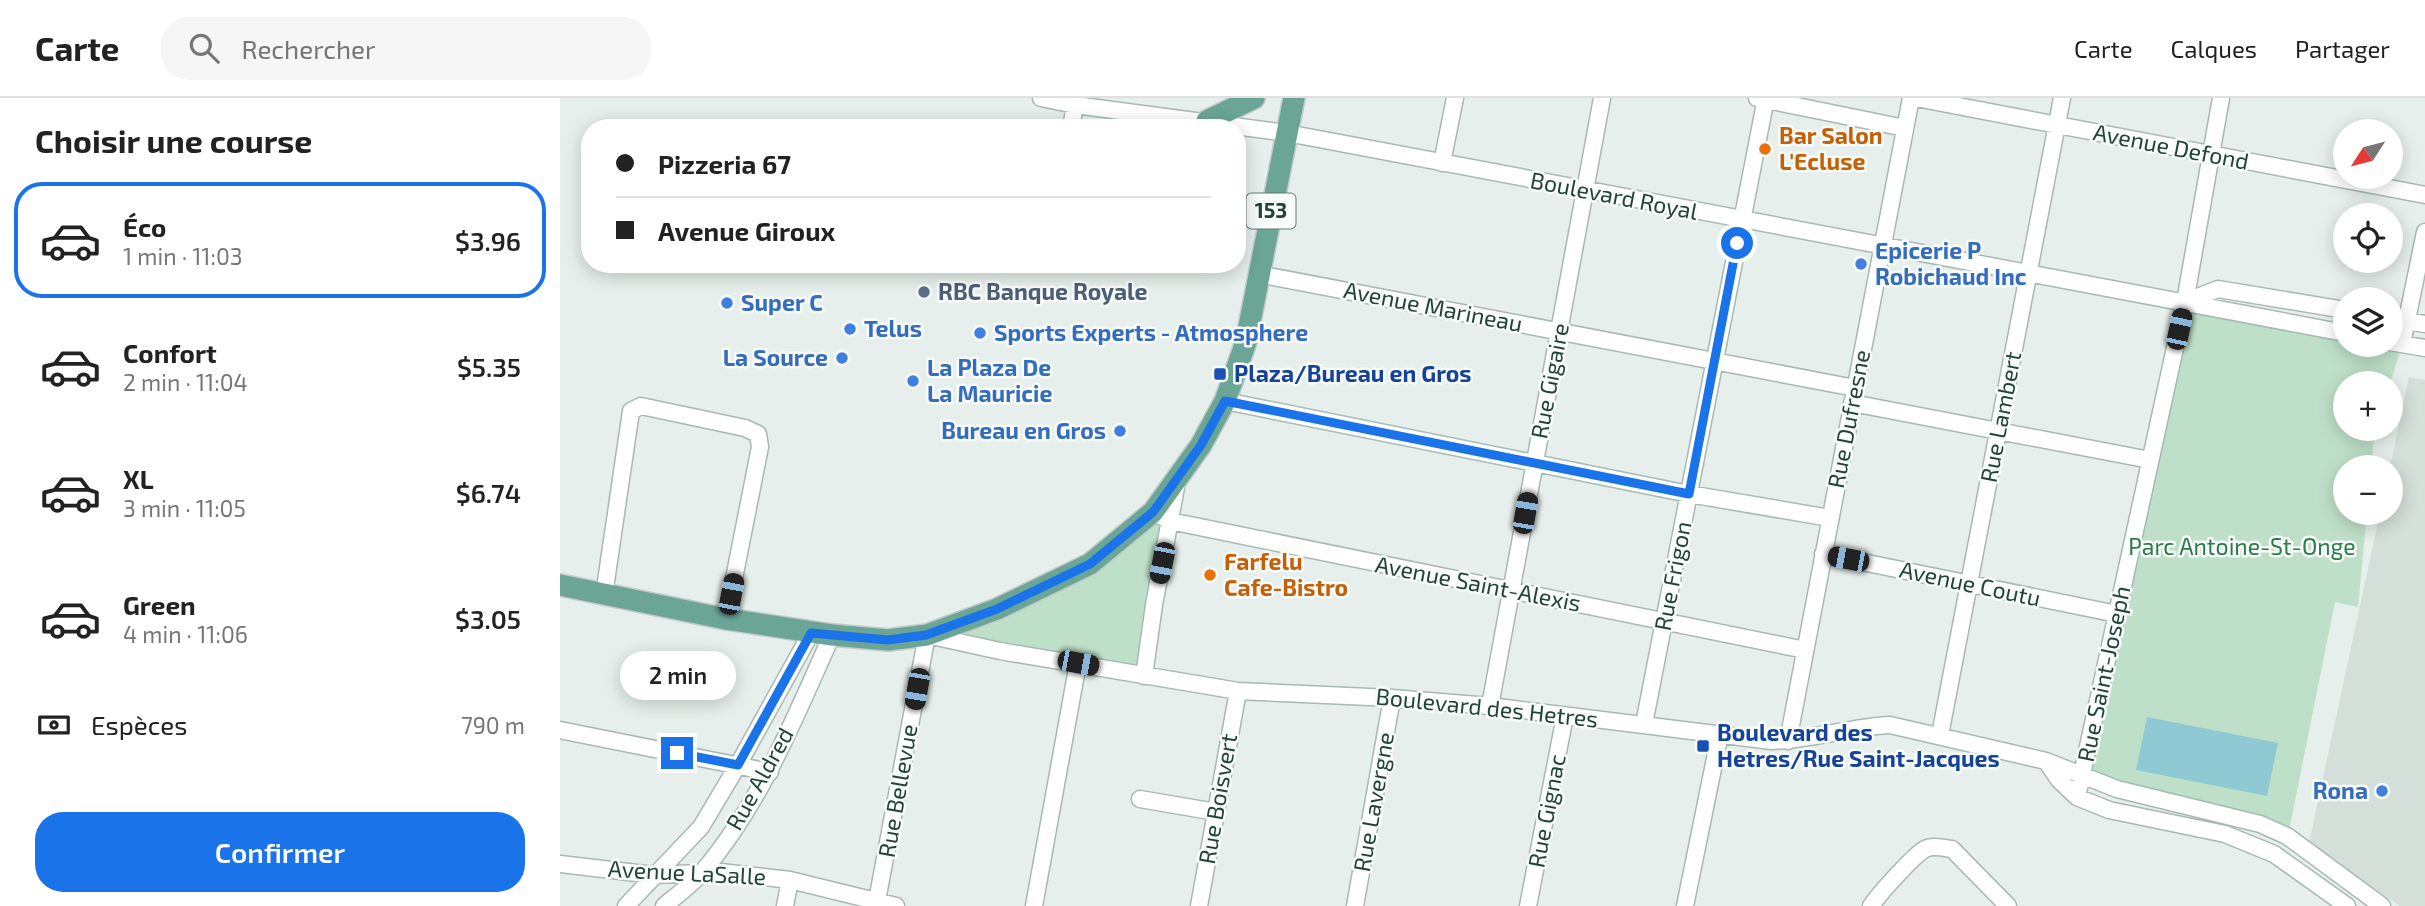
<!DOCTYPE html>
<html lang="fr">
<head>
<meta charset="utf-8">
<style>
	:root { --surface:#fff; --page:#f6f6f6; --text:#222; --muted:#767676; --line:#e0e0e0; --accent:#1a73e8 }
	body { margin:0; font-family:"Exo 2",sans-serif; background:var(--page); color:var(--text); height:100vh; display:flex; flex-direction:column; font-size:26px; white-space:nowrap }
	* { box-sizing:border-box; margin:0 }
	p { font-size:23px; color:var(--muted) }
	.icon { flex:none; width:38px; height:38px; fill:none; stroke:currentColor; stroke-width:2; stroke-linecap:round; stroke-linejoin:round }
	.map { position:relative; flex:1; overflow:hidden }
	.panel { display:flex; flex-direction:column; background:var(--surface); width:560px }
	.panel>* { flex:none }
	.top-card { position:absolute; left:21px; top:21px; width:665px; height:154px; border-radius:28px; box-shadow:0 4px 18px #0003; display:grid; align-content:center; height:154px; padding:0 35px; background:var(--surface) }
	.needle { width:46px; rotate:234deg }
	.buttons { position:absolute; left:1773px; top:21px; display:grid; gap:14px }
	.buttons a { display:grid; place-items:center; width:70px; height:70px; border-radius:50%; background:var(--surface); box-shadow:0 4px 18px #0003; font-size:35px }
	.end { position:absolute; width:32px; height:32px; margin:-16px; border:9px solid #1a73e8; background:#fff; box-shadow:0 0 0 4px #fff }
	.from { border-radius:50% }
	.bubble { position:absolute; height:49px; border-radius:24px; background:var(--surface); box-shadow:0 4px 18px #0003; font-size:23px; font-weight:600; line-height:49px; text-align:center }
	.car { position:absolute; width:21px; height:42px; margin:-21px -10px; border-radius:9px; box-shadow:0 0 5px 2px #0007; background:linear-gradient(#222 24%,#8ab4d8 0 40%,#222 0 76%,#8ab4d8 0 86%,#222 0) }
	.top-card b { display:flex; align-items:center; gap:24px; height:66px; font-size:26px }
	.top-card b+b { border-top:2px solid var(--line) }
	.top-card i { width:18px; height:18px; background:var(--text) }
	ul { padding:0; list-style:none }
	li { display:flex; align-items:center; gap:21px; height:116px; margin:0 14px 10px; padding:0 21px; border:4px solid transparent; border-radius:28px }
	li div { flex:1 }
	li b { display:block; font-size:26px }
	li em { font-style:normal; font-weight:600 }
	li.current { border-color:var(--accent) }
	li>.icon { width:63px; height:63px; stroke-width:1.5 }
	h2 { padding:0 35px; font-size:32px; line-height:84px }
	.pay { display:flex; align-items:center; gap:18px; height:77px; padding:0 35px; font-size:26px }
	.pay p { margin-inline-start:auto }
	.button { display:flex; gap:14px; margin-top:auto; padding:14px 35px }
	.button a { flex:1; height:80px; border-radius:28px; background:var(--accent); color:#fff; font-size:28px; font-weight:600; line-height:80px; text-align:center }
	header { display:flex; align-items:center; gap:42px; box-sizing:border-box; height:98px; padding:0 35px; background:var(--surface); border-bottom:2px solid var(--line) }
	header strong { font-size:33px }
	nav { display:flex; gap:38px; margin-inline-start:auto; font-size:24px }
	.search { width:490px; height:63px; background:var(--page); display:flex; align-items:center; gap:18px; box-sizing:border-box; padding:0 24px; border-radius:28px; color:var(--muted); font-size:26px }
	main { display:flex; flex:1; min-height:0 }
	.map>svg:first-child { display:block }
	.built { fill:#d4dfda }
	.green { fill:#bfe0c8 }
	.water { fill:#8ec9d4 }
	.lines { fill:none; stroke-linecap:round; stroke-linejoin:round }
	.minor-casing { stroke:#a8b8b2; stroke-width:19 }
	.major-casing { stroke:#c2cac8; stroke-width:24 }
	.minor { stroke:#fff; stroke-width:16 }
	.major { stroke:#6aa596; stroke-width:21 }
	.route { stroke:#1a73e8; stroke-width:9 }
	.food-dot { fill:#e8710a; stroke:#f7fbf9; stroke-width:2.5 }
	.shop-dot { fill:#3f7fe0; stroke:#f7fbf9; stroke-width:2.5 }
	.service-dot { fill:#5c6f8a; stroke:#f7fbf9; stroke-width:2.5 }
	.transit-dot { fill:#1a4fb4; stroke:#f7fbf9; stroke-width:2.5 }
	.labels { text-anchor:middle; stroke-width:5; stroke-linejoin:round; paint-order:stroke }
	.shield { fill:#f7fbf9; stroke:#637a73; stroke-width:2 }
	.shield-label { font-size:21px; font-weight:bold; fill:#24423a }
	.food-label { font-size:23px; font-weight:bold; fill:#c56008; stroke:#f7fbf9; text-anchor:start }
	.street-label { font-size:23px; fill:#24423a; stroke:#f7fbf9 }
	.shop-label { font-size:23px; font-weight:bold; fill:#366cbe; stroke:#f7fbf9; text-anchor:start }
	.service-label { font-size:23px; font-weight:bold; fill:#4e5e75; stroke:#f7fbf9; text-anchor:start }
	.transit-label { font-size:23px; font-weight:bold; fill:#164399; stroke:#f7fbf9; text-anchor:start }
	.park-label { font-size:23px; fill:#2d7a4b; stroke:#f7fbf9 }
</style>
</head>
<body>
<header>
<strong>Carte</strong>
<div class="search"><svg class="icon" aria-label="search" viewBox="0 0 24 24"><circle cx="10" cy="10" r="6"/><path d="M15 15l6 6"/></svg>Rechercher</div>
<nav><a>Carte</a><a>Calques</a><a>Partager</a></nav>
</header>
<main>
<section class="panel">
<h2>Choisir une course</h2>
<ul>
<li class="current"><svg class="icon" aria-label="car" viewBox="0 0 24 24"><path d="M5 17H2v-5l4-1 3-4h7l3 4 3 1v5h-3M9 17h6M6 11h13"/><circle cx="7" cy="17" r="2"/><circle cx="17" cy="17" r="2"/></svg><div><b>Éco</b><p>1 min · 11:03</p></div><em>$3.96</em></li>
<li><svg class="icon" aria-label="car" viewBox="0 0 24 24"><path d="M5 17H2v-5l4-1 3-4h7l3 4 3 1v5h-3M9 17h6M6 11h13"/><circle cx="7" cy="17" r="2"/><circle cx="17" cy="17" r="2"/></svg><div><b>Confort</b><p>2 min · 11:04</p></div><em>$5.35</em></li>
<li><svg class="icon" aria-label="car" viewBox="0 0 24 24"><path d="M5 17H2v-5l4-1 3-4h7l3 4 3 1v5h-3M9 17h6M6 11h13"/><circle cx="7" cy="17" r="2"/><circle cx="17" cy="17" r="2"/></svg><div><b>XL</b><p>3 min · 11:05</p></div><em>$6.74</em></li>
<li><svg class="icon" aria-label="car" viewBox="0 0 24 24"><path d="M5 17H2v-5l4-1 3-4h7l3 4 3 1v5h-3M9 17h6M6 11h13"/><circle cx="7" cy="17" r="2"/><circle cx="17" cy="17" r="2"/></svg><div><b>Green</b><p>4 min · 11:06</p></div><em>$3.05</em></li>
</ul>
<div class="pay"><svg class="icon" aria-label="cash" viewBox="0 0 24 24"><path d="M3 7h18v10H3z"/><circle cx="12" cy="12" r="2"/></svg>Espèces<p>790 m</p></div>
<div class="button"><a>Confirmer</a></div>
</section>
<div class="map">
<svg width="1865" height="808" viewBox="0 0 1865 808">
	<rect width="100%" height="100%" fill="#e6efeb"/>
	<!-- built -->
	<path class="built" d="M1849,279L1865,282V808H1840L1749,745L1820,415H1830V369Z"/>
	<!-- green -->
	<path class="green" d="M1625,204L1785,231V247H1830L1844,241L1830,285H1785V331H1815L1811,369H1785V415H1807L1798,509L1775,504L1729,733L1522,679Z
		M593,414L610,423L584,578L367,537L530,466Z"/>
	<!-- water -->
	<path class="water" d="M1587,619L1718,645L1707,698L1576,672Z"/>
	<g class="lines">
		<!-- minor casing -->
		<g class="minor-casing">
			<path id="minor" d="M481,0L515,7L727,35L1785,235
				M1197,0L1345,30
				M1356,0L1865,97
				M511,30L515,7
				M882,65L895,0
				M698,176L1295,290
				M1625,204L1658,191L1785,212
				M1830,220L1865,226
				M1830,244L1865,250
				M1842,246L1865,134
				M665,303L1129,396L1270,420
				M1292,305L1590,362
				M593,414L610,423L1245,552
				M1263,456L1557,516
				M44,497L71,313L81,308L185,330L198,336L200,349L166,521
				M584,578L594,507L617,384
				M930,608L1042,0
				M1084,626L1206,0
				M0,632L210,674
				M1380,637L1502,0
				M1228,643L1351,0
				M1486,663L1499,682L1517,699L1549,712L1665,736L1714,756L1787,808
				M1517,699L1625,204L1661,0
				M580,701L656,714
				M0,766L94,777L161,774L230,782L336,808
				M66,808L141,729L178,667L251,535
				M104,808C117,797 133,786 144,772C202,703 235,619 272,537
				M225,808L230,782
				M316,808L367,537L440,553L678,593L832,600L930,608L1212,643C1252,642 1290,629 1330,627L1486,663L1557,691L1700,726L1727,738L1822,808
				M474,808L518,565
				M639,808L678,593
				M795,808L832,600
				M968,808L1005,618
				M1125,808L1160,636
				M1311,808C1318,797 1354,757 1365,751C1372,747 1384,750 1392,751L1448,808"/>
		</g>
		<!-- major casing -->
		<g class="major-casing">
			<path id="major" d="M647,23L694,0
				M0,487L166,521L272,537L328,542L367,537L437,511L530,466L593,414L641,347L665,303L686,244L734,0"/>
		</g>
		<!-- minor -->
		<use href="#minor" class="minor"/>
		<!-- major -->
		<use href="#major" class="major"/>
	</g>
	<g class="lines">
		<!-- route -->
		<path class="route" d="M117,655L178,667L251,535L328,542L366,537L437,511L530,466L593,414L641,347L665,303L1129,396L1177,145"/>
	</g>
	<!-- markers -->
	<g class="food-dot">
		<circle cx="1205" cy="51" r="7"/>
		<circle cx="650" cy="477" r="7"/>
	</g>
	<g class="shop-dot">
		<circle cx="1301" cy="166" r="7"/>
		<circle cx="167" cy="205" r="7"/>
		<circle cx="290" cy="231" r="7"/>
		<circle cx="420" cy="235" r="7"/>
		<circle cx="282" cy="260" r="7"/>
		<circle cx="353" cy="283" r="7"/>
		<circle cx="560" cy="333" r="7"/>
		<circle cx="1822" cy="693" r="7"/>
	</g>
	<circle class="service-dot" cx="364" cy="194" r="7"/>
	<g class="transit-dot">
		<rect x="653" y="269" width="14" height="14" rx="3.5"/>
		<rect x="1136" y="641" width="14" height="14" rx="3.5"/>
	</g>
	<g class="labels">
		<!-- shield labels -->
		<rect class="shield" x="686.5" y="95.5" width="49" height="35" rx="5"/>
		<g class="shield-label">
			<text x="711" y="120">153</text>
		</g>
		<!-- food labels -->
		<g class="food-label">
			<text x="1219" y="46">Bar Salon<tspan x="1219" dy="26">L'Ecluse</tspan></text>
			<text x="664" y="472">Farfelu<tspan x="664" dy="26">Cafe-Bistro</tspan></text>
		</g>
		<!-- street labels -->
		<g class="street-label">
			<text transform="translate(1611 49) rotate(11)" y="8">Avenue Defond</text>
			<text transform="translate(1054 98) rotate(11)" y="8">Boulevard Royal</text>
			<text transform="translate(873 209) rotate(11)" y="8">Avenue Marineau</text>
			<text transform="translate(990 283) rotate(-79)" y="8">Rue Gigaire</text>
			<text transform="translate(1441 319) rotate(-79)" y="8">Rue Lambert</text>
			<text transform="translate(1289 321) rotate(-79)" y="8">Rue Dufresne</text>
			<text transform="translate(1113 478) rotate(-79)" y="8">Rue Frigon</text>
			<text transform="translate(918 486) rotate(11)" y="8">Avenue Saint-Alexis</text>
			<text transform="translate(1410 486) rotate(12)" y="8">Avenue Coutu</text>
			<text transform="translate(1544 576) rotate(-78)" y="8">Rue Saint-Joseph</text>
			<text transform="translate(927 610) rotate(6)" y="8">Boulevard des Hetres</text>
			<text transform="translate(200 681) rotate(-61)" y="8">Rue Aldred</text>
			<text transform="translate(338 693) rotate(-80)" y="8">Rue Bellevue</text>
			<text transform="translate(658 701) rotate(-80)" y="8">Rue Boisvert</text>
			<text transform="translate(814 704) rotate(-80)" y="8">Rue Lavergne</text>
			<text transform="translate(987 713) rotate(-79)" y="8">Rue Gignac</text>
			<text transform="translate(127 775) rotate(3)" y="8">Avenue LaSalle</text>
		</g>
		<!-- shop labels -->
		<g class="shop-label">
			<text x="1315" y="161">Epicerie P<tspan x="1315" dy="26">Robichaud Inc</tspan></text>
			<text x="181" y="213">Super C</text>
			<text x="304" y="239">Telus</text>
			<text x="434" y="243">Sports Experts - Atmosphere</text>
			<text x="268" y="268" text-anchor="end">La Source</text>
			<text x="367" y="278">La Plaza De<tspan x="367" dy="26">La Mauricie</tspan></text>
			<text x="546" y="341" text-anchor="end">Bureau en Gros</text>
			<text x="1808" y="701" text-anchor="end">Rona</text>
		</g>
		<!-- service labels -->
		<g class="service-label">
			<text x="378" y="202">RBC Banque Royale</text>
		</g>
		<!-- transit labels -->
		<g class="transit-label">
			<text x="674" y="284">Plaza/Bureau en Gros</text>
			<text x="1157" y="643">Boulevard des<tspan x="1157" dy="26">Hetres/Rue Saint-Jacques</tspan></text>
		</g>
		<!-- park labels -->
		<g class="park-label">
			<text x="1682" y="457">Parc Antoine-St-Onge</text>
		</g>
	</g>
</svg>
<div class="buttons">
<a><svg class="needle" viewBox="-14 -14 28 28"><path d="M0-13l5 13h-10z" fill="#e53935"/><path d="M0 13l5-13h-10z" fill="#767676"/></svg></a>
<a><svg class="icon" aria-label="locate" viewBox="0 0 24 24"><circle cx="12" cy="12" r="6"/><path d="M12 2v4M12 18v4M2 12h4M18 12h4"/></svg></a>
<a><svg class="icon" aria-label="layers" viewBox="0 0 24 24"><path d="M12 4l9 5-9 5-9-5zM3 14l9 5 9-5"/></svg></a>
<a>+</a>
<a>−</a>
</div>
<i class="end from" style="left:1177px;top:145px"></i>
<i class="end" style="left:117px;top:655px"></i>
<div class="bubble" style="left:60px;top:553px;width:116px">2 min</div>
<i class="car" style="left:1619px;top:231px;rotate:12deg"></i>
<i class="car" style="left:965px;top:415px;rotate:10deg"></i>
<i class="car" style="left:1288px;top:461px;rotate:281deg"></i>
<i class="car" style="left:602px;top:465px;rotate:191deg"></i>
<i class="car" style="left:171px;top:496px;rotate:11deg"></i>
<i class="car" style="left:518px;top:565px;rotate:101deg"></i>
<i class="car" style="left:357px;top:591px;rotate:190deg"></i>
<div class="top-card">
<b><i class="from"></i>Pizzeria 67</b>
<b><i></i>Avenue Giroux</b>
</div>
</div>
</main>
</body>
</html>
